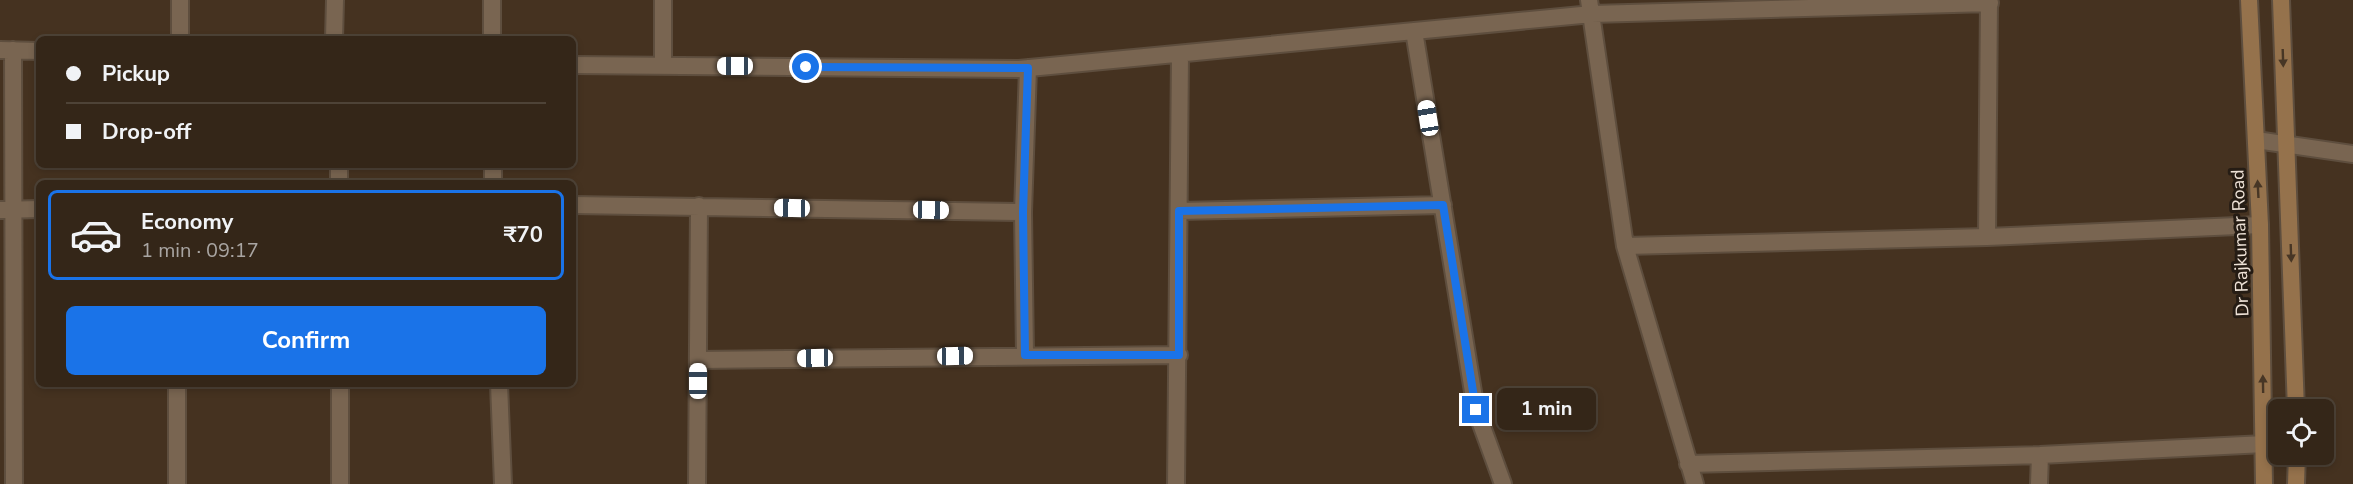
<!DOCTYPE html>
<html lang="en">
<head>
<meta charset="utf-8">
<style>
	:root { --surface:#342618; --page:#3c2e21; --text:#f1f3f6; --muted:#a9a5a2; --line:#4e4337; --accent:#1a73e8 }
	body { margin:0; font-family:"Nunito Sans",sans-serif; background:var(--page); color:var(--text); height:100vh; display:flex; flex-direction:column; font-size:22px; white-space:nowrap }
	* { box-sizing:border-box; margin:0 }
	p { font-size:20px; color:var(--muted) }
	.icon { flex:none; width:33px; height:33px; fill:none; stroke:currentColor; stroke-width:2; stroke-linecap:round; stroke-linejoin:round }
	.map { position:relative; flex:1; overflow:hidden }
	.sheet { position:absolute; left:36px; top:180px; width:540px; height:207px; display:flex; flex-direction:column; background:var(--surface); border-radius:9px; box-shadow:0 3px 9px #0003,0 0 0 2px var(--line) }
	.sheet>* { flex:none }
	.top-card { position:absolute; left:36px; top:36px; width:540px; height:132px; border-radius:9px; box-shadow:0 3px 9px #0003,0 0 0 2px var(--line); display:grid; align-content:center; height:132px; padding:0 30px; background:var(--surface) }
	.controls { position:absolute; left:2268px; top:399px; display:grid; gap:12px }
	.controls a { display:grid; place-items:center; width:66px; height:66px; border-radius:9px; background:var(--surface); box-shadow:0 3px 9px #0003,0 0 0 2px var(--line); font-size:30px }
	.end { position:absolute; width:27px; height:27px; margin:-14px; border:8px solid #1a73e8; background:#fff; box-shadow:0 0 0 3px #fff }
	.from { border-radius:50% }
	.bubble { position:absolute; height:42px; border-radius:9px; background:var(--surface); box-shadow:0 3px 9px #0003,0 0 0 2px var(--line); font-size:20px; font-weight:700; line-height:42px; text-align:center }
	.car { position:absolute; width:18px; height:36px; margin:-18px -9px; border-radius:8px; box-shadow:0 0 4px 2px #0007; background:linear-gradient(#fff 24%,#345 0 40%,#fff 0 76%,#345 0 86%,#fff 0) }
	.top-card b { display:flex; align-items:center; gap:21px; height:57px; font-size:22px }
	.top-card b+b { border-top:2px solid var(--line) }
	.top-card i { width:15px; height:15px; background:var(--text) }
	ul { padding:10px 0 0; list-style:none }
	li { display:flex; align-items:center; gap:18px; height:90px; margin:0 12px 9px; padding:0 18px; border:3px solid transparent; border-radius:9px }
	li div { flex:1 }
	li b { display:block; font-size:22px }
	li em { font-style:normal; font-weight:700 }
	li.on { border-color:var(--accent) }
	li>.icon { width:54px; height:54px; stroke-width:1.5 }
	.action { display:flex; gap:12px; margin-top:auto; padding:12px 30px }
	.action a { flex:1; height:69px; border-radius:9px; background:var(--accent); color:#fff; font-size:24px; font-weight:700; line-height:69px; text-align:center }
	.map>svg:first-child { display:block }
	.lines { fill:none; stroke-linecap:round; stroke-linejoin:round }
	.minor-casing { stroke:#5e4e3e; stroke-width:20 }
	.secondary-casing { stroke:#5e4e3e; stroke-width:20 }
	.minor { stroke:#796551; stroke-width:16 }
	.secondary { stroke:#95724c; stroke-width:16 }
	.oneway { fill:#473625 }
	.route { stroke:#1a73e8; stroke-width:8 }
	.labels { text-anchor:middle; stroke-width:6; stroke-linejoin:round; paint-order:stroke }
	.street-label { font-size:18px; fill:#eee2d7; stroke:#251c14 }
</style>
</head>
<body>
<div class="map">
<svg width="2353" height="484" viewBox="0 0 2353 484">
	<rect width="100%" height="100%" fill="#453220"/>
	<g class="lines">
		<!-- minor casing -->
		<g class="minor-casing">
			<path id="minor" d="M663,0V66
				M1589,0L1625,246L1695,484
				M1414,31L1476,410L1503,484
				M180,39V0
				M334,39L335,0
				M492,39V0
				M0,50L39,51
				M13,50L14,484
				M573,65L1019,69L1592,14L1990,3
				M2256,140L2353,154
				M339,165V183
				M493,165V183
				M573,205L1023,212
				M0,210L39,209
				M1179,211L1443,205
				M1987,237L1989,0
				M1625,246L1987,237L2260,225
				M1025,355L1023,212L1028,68
				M698,360L1179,355
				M177,384V484
				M499,384L503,484
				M1688,464L2040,455L2265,444
				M340,484V384
				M697,484L699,206
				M1176,484L1180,55
				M2039,484L2040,455"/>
		</g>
		<!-- secondary casing -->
		<g class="secondary-casing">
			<path id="secondary" d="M2249,0L2260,225L2264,484
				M2281,0L2296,410
				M2296,484L2297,454"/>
		</g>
		<!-- minor -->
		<use href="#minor" class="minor"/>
		<!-- secondary -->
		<use href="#secondary" class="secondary"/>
	</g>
	<!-- one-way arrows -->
	<defs><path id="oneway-solid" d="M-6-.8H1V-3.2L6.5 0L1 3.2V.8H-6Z" transform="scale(1.5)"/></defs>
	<g class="oneway">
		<use href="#oneway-solid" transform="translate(2283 58) rotate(88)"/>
		<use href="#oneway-solid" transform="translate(2258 189) rotate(-93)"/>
		<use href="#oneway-solid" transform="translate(2291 253) rotate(88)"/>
		<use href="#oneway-solid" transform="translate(2263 384) rotate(-91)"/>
	</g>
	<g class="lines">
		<!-- route -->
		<path class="route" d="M806,67L1028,68L1023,212L1025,355H1179V211L1443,205L1476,410"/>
	</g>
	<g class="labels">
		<!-- street labels -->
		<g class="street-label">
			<text transform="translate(2240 243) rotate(-92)" y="6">Dr Rajkumar Road</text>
		</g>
	</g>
</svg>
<div class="controls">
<a><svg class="icon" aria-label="locate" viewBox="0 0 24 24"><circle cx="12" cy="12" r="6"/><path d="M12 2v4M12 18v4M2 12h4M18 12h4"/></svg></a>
</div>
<i class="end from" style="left:806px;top:67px"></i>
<i class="end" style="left:1476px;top:410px"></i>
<div class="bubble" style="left:1497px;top:388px;width:99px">1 min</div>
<i class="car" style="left:735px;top:66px;rotate:270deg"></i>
<i class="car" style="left:1428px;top:118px;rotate:351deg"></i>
<i class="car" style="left:792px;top:208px;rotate:271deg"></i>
<i class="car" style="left:931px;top:210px;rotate:91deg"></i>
<i class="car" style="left:955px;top:356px;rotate:89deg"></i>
<i class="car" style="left:815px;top:358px;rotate:269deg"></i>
<i class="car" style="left:698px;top:381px;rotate:0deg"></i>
<div class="top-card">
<b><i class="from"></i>Pickup</b>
<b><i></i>Drop-off</b>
</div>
<section class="sheet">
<ul>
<li class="on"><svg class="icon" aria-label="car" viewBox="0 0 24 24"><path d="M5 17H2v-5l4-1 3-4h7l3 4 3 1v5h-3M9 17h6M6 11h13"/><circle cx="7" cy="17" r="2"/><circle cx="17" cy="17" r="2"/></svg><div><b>Economy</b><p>1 min · 09:17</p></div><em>₹70</em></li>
</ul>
<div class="action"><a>Confirm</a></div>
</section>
</div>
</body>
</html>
